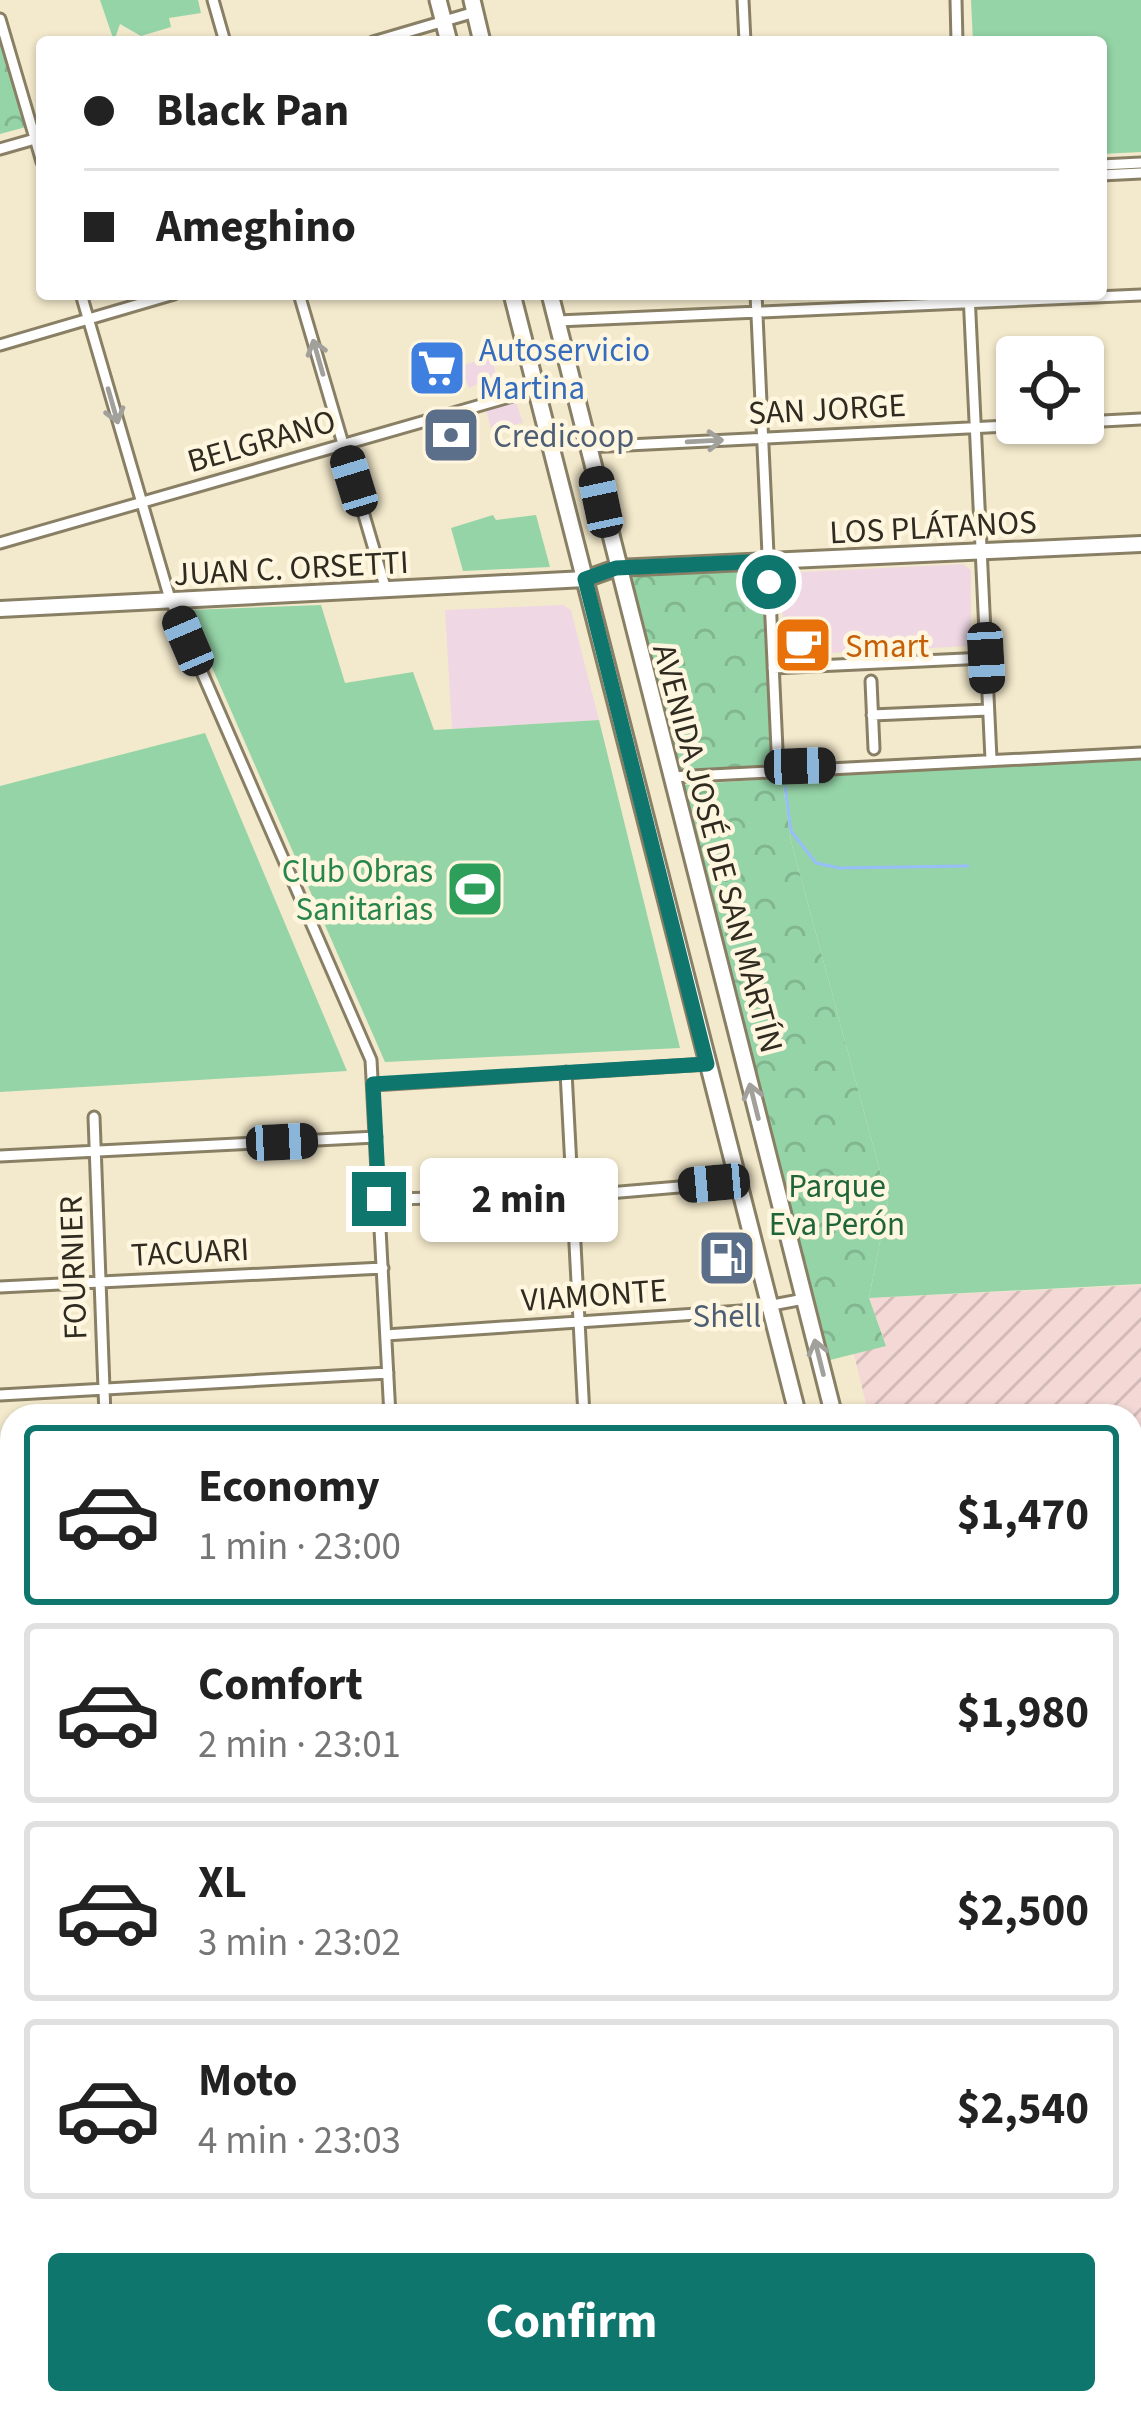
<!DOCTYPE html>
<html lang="en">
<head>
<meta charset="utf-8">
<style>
	:root { --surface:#fff; --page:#f6f6f6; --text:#222; --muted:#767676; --line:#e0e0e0; --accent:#0f766e }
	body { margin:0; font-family:"Source Sans 3",sans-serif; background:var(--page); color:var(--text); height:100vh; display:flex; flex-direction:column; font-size:45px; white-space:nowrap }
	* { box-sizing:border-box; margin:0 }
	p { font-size:39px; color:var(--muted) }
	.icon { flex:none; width:66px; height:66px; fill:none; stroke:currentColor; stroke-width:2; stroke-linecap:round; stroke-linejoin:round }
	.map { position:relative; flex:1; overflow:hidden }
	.sheet { position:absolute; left:0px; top:1404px; width:1143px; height:1011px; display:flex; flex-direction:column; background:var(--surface); border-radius:36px 36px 0 0; box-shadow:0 3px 9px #0004 }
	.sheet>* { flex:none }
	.guide { position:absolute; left:36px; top:36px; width:1071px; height:264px; border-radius:12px; box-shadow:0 3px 9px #0004; display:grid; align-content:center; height:264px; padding:0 48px; background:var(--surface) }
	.controls { position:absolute; left:996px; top:336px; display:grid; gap:24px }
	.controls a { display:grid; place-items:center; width:108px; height:108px; border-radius:12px; background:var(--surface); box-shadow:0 3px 9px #0004; font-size:60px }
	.end { position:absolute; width:54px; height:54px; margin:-27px; border:15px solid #0f766e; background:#fff; box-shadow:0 0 0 6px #fff }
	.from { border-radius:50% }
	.bubble { position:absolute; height:84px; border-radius:12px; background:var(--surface); box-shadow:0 3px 9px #0004; font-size:39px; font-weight:700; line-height:84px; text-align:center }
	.car { position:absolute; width:36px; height:72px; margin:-36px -18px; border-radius:15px; box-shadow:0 0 9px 3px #0007; background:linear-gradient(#222 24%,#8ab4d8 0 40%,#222 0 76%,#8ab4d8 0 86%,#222 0) }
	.guide b { display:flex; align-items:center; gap:42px; height:114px; font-size:45px }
	.guide b+b { border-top:3px solid var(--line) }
	.guide i { width:30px; height:30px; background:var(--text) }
	ul { padding:21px 0 0; list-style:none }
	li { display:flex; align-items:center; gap:36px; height:180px; margin:0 24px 18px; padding:0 24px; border:6px solid var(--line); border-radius:12px }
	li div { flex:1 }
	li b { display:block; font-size:45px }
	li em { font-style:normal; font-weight:700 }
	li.on { border-color:var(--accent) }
	li>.icon { width:108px; height:108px; stroke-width:1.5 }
	.action { display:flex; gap:24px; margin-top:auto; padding:24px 48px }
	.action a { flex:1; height:138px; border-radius:12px; background:var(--accent); color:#fff; font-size:48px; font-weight:700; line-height:138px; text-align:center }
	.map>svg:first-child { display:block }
	.commercial { fill:#efd8e4 }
	.industrial { fill:url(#industrial-furrows) }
	.green { fill:#95d4a7 }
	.park { fill:url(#park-crowns) }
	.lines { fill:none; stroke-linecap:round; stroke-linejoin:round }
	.stream { stroke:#98bef9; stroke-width:3 }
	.street-casing { stroke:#897f65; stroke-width:15 }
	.secondary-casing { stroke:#897f65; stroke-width:20 }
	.primary-casing { stroke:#897f65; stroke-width:21 }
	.highway-casing { stroke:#897f65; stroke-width:24 }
	.street { stroke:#fff; stroke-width:9 }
	.secondary { stroke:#fff; stroke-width:14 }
	.primary { stroke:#fff; stroke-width:15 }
	.highway { stroke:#fff; stroke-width:18 }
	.rail { stroke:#97907b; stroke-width:3; stroke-dasharray:24 12; stroke-linecap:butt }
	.oneway { stroke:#a1a09b }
	.route { stroke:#0f766e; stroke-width:15 }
	.labels { text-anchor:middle; stroke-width:9; stroke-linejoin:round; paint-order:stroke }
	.shop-label { font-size:33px; fill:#366cbe; stroke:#fff6df; text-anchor:start }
	.street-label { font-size:33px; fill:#2f2b20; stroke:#fff6df }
	.service-label { font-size:33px; fill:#4e5e75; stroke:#fff6df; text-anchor:start }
	.food-label { font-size:33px; fill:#c56008; stroke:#fff6df; text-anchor:start }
	.leisure-label { font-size:33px; fill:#27864d; stroke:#fff6df; text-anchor:end }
	.park-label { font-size:33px; fill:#1e653a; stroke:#fff6df }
</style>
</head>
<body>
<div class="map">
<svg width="1141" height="2414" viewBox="0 0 1141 2414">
	<defs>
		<pattern id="industrial-furrows" width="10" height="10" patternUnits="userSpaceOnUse" patternTransform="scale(3)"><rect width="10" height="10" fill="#f3d8d5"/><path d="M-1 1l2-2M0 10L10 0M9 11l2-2" fill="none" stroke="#d1bab7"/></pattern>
		<pattern id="park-crowns" width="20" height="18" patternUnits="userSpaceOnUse" patternTransform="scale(3)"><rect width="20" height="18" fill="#95d4a7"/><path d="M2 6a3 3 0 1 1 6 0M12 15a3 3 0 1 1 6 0" fill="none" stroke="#81b68f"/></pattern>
	</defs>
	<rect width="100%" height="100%" fill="#f3e9cc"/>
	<!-- commercial -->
	<path class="commercial" d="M492,356L496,375L469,388L460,366Z
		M507,398L517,404L523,423L491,429L485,406Z
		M963,564L971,570V646L789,655L783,641L782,573Z
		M563,605L571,610L599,720L452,729L445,610Z"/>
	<!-- industrial -->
	<path class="industrial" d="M1141,1285V1588L1131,1590V1416H869L854,1354L886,1345L869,1298Z"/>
	<!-- green -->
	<path class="green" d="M100,0H198L201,13L169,18L171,27L141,36L120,24L114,41Z
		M971,0H1141V152L1101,154V42H973Z
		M493,515L496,520L536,515L550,567L463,571L451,528Z
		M321,605L345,683L413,672L434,730L599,720L680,1048L385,1062L187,610Z
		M205,733L347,1071L0,1092V786Z
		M1141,760V1284L869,1298L888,1201L791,841L782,778Z
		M12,2313V2403H106V2414H0V2326Z"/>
	<!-- park -->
	<path class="park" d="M0,38L26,127L0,134Z
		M752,569L764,577L773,756L763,768L681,771L672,765L627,582L637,575Z
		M782,778L791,841L888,1201L869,1298L886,1346L826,1361L681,785Z
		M1141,1600V1774L1131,1777V1602Z"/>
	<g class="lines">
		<!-- stream -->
		<path class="stream" d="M785,787L791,831L816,863L839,868L968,866
			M1131,1625L1141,1622"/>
		<!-- street casing -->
		<g class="street-casing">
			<path id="street" d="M213,0L225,42
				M743,0L745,42
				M956,0L957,42
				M0,19L42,162
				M373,42L475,12
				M0,149L42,137
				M1101,165L1141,163
				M1101,175L1141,173
				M81,294L170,599L371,1060L390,1416
				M299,294L386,590
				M756,294L778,771
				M969,294L991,759
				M558,321L1141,295
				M0,345L174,294
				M1083,422L1141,419
				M588,447L1069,423
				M0,543L537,389
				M773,668L986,658
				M871,681L874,749
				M872,715L988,710
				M672,777L1141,753
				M566,1072L584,1416
				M373,1085L708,1064
				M94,1117L105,1416
				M0,1156L376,1137
				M379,1199L573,1196L738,1182
				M0,1287L383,1268
				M386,1335L741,1311L804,1299
				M0,1395L388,1373
				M0,1481L12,1480
				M0,1607L12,1606
				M1131,1891H1141
				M0,2094L12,2137
				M1131,2122L1141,2119
				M0,2285L12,2271
				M1131,2320L1141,2317
				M417,2403L420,2414
				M743,2403L745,2414
				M892,2403L895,2414
				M187,2414L193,2403
				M322,2414L363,2403
				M581,2414L604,2408"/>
		</g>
		<!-- secondary casing -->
		<g class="secondary-casing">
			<path id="secondary" d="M0,609L585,579L616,568L1141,544
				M1131,1596L1141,1595
				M1131,1790L1141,1787
				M0,2326L12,2313
				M1049,2403L1052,2414
				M1097,2403L1100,2414
				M106,2414V2403"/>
		</g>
		<!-- primary casing -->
		<g class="primary-casing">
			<path id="primary" d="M438,0L449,42
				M472,0L482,42
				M512,294L798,1416
				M550,294L834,1416
				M1062,2403L1064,2414
				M1080,2403L1083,2414"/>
		</g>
		<!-- highway casing -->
		<g class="highway-casing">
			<path id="highway" d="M1131,1685L1141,1683
				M1131,1699L1141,1696
				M3,2414L13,2403
				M30,2414L40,2403"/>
		</g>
		<!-- street -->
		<use href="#street" class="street"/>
		<!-- secondary -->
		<use href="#secondary" class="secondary"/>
		<!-- primary -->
		<use href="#primary" class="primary"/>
		<!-- highway -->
		<use href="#highway" class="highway"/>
		<!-- rail -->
		<path class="rail" d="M0,1959L12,2001
			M129,2403L132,2414"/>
	</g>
	<!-- one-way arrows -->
	<defs><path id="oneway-shaft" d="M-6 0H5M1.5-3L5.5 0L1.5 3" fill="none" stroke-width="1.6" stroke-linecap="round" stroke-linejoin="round" transform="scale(3)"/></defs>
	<g class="oneway">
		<use href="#oneway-shaft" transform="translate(318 357) rotate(-106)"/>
		<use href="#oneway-shaft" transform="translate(113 406) rotate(74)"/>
		<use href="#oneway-shaft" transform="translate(705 441) rotate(-3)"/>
		<use href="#oneway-shaft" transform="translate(754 1101) rotate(-104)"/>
		<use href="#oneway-shaft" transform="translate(819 1357) rotate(-104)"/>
	</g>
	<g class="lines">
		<!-- route -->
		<path class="route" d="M379,1199L373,1084L707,1064L585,579L616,568L768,561L769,582"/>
	</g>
	<!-- icons -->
	<defs>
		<g id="supermarket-square" transform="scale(3)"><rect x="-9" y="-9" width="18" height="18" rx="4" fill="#3f7fe0" stroke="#fff6df"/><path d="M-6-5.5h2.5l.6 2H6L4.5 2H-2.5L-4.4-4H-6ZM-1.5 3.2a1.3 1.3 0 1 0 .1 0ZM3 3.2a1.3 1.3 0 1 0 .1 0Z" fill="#fff"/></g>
		<g id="bank-square" transform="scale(3)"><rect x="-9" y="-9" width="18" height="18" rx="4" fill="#5c6f8a" stroke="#fff6df"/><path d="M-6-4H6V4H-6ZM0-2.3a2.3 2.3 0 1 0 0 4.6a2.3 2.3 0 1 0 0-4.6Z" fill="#fff"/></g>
		<g id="cafe-square" transform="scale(3)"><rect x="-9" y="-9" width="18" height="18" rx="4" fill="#e8710a" stroke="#fff6df"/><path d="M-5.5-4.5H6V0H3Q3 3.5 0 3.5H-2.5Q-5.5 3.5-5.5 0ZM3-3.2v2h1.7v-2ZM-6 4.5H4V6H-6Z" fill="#fff"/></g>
		<g id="stadium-square" transform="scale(3)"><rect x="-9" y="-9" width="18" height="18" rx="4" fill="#2e9e5b" stroke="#fff6df"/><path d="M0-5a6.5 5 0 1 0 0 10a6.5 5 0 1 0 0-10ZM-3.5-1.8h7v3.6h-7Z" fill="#fff"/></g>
		<g id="fuel-square" transform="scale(3)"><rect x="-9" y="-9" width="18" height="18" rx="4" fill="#5c6f8a" stroke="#fff6df"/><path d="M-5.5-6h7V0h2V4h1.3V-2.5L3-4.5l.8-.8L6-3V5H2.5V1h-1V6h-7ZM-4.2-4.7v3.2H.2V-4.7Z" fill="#fff"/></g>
	</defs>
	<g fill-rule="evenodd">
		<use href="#supermarket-square" x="437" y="368"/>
		<use href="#bank-square" x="451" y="435"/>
		<use href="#cafe-square" x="803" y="645"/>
		<use href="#stadium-square" x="475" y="889"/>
		<use href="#fuel-square" x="727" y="1258"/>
	</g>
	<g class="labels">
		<!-- shop labels -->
		<g class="shop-label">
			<text x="479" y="361">Autoservicio<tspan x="479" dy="38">Martina</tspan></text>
		</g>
		<!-- street labels -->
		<g class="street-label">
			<text transform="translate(827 408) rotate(-3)" y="12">SAN JORGE</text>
			<text transform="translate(261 440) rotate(-16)" y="12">BELGRANO</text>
			<text transform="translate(933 526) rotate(-3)" y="12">LOS PLÁTANOS</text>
			<text transform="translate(291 567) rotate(-3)" y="12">JUAN C. ORSETTI</text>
			<text transform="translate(719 848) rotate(75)" y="12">AVENIDA JOSÉ DE SAN MARTÍN</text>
			<text transform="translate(190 1251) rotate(-3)" y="12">TACUARI</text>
			<text transform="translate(72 1268) rotate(-92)" y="12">FOURNIER</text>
			<text transform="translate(594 1294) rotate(-4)" y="12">VIAMONTE</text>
		</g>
		<!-- service labels -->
		<g class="service-label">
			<text x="493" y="447">Credicoop</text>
			<text x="727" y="1327" text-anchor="middle">Shell</text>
		</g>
		<!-- food labels -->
		<g class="food-label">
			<text x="845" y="657">Smart</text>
		</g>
		<!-- leisure labels -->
		<g class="leisure-label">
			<text x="433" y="882">Club Obras<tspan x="433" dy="38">Sanitarias</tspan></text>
		</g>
		<!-- park labels -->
		<g class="park-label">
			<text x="837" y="1197">Parque<tspan x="837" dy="38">Eva Perón</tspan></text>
		</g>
	</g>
</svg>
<div class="controls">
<a><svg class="icon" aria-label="locate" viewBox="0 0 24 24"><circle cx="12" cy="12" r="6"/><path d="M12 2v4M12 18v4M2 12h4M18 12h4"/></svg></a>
</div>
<i class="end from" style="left:769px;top:582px"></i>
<i class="end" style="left:379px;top:1199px"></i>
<div class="bubble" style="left:420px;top:1158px;width:198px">2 min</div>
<i class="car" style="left:354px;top:481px;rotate:343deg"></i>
<i class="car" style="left:601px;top:502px;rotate:348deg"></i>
<i class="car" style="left:188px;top:641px;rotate:337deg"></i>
<i class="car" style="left:986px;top:658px;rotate:177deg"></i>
<i class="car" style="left:800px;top:766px;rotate:88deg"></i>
<i class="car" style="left:282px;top:1142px;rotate:87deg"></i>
<i class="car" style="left:714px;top:1183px;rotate:265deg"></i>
<div class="guide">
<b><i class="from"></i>Black Pan</b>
<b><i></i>Ameghino</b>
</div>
<section class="sheet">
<ul>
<li class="on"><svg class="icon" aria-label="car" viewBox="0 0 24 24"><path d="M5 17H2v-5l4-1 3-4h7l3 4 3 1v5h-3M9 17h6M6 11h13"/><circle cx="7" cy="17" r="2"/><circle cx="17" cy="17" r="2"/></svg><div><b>Economy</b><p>1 min · 23:00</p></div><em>$1,470</em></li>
<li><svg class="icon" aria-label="car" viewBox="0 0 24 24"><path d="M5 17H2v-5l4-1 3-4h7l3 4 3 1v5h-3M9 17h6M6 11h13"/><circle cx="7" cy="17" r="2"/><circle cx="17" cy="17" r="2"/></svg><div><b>Comfort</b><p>2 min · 23:01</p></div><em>$1,980</em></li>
<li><svg class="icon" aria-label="car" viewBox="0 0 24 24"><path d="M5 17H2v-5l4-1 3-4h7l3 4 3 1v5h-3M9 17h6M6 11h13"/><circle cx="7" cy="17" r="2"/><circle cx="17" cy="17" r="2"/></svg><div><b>XL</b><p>3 min · 23:02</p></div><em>$2,500</em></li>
<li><svg class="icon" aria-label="car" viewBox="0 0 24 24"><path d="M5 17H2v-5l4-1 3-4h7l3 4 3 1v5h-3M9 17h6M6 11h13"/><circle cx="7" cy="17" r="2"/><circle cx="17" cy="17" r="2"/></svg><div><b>Moto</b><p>4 min · 23:03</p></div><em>$2,540</em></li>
</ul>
<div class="action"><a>Confirm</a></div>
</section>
</div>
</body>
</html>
